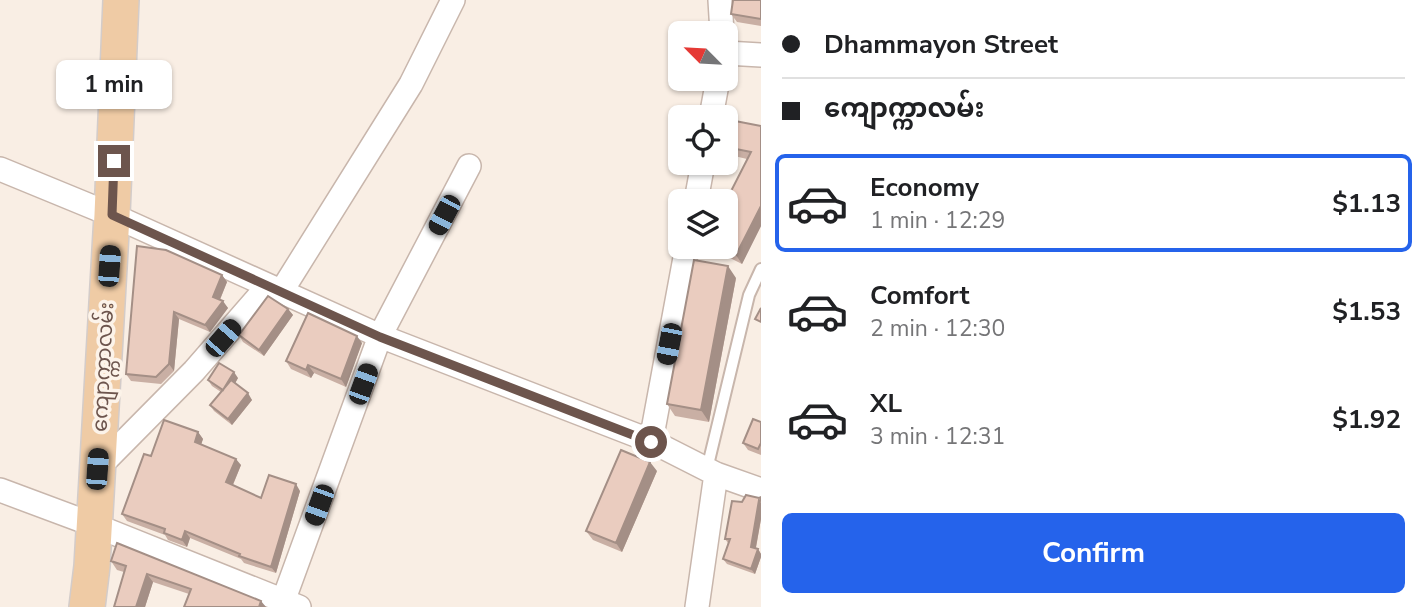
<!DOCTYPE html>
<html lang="en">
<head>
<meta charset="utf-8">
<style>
	:root { --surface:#fff; --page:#f6f6f6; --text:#202124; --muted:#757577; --line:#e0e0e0; --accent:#2563eb }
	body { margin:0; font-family:"Nunito Sans","Noto Sans Myanmar",sans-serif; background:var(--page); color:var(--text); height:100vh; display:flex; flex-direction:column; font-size:26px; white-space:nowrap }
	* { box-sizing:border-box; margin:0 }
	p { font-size:23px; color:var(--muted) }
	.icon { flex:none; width:38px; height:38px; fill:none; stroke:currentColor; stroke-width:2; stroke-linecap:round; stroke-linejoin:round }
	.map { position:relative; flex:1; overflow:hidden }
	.sheet { display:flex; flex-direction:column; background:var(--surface); width:665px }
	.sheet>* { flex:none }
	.banner { display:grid; align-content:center; height:154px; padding:0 21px; background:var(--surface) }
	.needle { width:46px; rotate:294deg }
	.tools { position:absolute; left:668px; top:21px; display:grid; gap:14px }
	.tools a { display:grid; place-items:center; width:70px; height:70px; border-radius:10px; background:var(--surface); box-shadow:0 2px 5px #0004; font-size:35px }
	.end { position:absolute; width:32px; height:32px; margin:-16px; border:9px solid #6d554d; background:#fff; box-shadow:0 0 0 4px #fff }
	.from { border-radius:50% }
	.bubble { position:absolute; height:49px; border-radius:10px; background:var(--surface); box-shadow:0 2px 5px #0004; font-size:23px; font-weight:700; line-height:49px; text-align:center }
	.car { position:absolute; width:21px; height:42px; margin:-21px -10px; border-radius:9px; box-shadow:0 0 5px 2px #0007; background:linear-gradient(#222 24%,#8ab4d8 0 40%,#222 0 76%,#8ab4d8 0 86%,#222 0) }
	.banner b { display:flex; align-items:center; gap:24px; height:66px; font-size:26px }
	.banner b+b { border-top:2px solid var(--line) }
	.banner i { width:18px; height:18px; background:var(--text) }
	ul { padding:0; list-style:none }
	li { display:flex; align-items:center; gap:21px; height:98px; margin:0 14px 10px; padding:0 7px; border:4px solid transparent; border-radius:10px }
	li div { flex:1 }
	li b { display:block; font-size:26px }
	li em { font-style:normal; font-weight:700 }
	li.selected { border-color:var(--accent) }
	li>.icon { width:63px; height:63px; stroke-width:1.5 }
	.primary-button { display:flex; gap:14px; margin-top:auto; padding:14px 21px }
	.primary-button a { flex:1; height:80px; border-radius:10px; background:var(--accent); color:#fff; font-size:28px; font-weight:700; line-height:80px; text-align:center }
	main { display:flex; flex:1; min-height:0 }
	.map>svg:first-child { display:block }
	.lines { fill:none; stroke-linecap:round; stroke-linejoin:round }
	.lane-casing { stroke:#c8b6ac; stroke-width:14 }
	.street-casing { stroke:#c8b6ac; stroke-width:26 }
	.primary-casing { stroke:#d3ccca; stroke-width:38 }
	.lane { stroke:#fff; stroke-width:10 }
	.street { stroke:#fff; stroke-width:23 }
	.primary { stroke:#efcba5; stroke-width:35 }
	.wall { fill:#c9afa4 }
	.shaded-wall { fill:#a48f86 }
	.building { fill:#eaccbf; stroke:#a48f86; stroke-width:2 }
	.route { stroke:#6d554d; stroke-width:9 }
	.labels { text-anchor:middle; stroke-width:7; stroke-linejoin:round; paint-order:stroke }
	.street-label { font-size:21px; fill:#6d554d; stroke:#fcf3e9 }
</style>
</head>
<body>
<main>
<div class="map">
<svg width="761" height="607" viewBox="0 0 761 607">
	<rect width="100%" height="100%" fill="#f9eee4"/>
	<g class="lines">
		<!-- lane casing -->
		<g class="lane-casing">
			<path id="lane" d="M707,469L749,295L761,269"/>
		</g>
		<!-- street casing -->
		<g class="street-casing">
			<path id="street" d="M720,0L722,33
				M726,53L761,55
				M711,117L718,79
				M0,169L112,215L380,336L651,441L716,474L761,490
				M696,201L703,163
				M281,292L411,84L453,0
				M651,441L687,247
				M97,469L194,371L268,286
				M0,490L94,525L299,607
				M281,607L380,336L469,166
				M697,607L716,474"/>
		</g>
		<!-- primary casing -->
		<g class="primary-casing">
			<path id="primary" d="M87,607L92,566L112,215L121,0"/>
		</g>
		<!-- lane -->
		<use href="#lane" class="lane"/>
		<!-- street -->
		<use href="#street" class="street"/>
		<!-- primary -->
		<use href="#primary" class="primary"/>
	</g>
	<!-- wall -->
	<path class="wall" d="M761,0V26L737,22L731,14Z
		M761,126V226L742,264L712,249L711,247H726L747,159L730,155L726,149V137Z
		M137,246L222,275L227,282L220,300L228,308L210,332L179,319L174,371L161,384L131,381L126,374Z
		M736,278L709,422L675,416L667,404Z
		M288,309L293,315L264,356L243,342L239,335Z
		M362,343L346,387L314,373L311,378L291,369L286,361Z
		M238,378L235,383L252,400L232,425L214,411L210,405L221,392L212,386L208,380Z
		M761,422V455L748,450L743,443Z
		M198,432L203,439L201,444L241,465L233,485L261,498L300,491L276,573L244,563L241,559L190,538L187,547L168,540L165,535L127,521L122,514L151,456Z
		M657,471L622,552L593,540L586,531Z
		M761,497V519L756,548L758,549L761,554V557L755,574L727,564L723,559L728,543L725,539L759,498Z
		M111,561L261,601L189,594L153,582L145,607H114L124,572L117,570Z"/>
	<!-- shaded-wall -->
	<path class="shaded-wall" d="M761,206V226L742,264L736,255Z
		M728,266L736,278L709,422L701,410Z
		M222,275L227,282L218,304L213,297Z
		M223,301L228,308L210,332L205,325Z
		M288,309L293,315L264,356L259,350Z
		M174,312L179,319L174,371L169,364Z
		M357,336L362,343L346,387L341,379Z
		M308,365L314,373L311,378L306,370Z
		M234,372L238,378L228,396L223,390Z
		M248,393L252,400L232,425L228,419Z
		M198,432L203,439L200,448L195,442Z
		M236,459L241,465L231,489L226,482Z
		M650,462L657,471L622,552L616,543Z
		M296,484L300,491L276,573L271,567Z
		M759,500L761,503V519L755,552L751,547Z
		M185,531L190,538L187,547L182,540Z
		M758,549L761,554V557L755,574L751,569Z
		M147,574L153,582L145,607H136Z
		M261,601L266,607H259Z"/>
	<!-- building -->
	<path class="building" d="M733,0H761V19L731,14Z
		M730,120L761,126V206L736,255L719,247H726V201L751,152L726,147V137Z
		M137,246L166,250L222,275L213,297L223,301L205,325L174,312L169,364L156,377L126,374Z
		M694,260L728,266L701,410L667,404Z
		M268,296L288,309L259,350L239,335Z
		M761,308V322L755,319Z
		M308,313L357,336L341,379L308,365L306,370L286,361Z
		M219,363L234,372L223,390L208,380Z
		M231,380L248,393L228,419L210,405Z
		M753,419L761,422V443L758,449L743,443Z
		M164,420L198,432L195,442L236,459L226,482L261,498L269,475L296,484L271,567L239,556L240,554L185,531L182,540L164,533L165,529L122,514L144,454L151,456Z
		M621,450L650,462L616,543L586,531Z
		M746,495L759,498L761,497V501L759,500L751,547L758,549L751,569L723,559L730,539H725L732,501L742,502Z
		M117,543L261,601L259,607H184L191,589L147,574L136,607H114L126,566L111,561Z"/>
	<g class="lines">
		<!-- route -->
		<path class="route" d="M114,161L112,215L380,337L651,442"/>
	</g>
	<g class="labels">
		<!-- street labels -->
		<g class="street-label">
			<text transform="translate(103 367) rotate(-87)" y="7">ကျောက္ကာလမ်း</text>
		</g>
	</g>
</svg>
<div class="tools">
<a><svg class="needle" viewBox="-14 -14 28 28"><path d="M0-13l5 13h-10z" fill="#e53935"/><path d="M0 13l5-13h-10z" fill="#757577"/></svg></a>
<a><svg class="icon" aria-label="locate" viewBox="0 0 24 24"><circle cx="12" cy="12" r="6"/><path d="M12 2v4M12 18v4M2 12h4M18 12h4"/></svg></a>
<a><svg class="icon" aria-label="layers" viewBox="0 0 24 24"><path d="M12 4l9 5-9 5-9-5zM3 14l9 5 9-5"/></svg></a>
</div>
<i class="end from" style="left:651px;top:442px"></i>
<i class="end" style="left:114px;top:161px"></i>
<div class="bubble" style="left:56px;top:60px;width:116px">1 min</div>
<i class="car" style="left:444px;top:215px;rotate:208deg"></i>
<i class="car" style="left:109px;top:266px;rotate:4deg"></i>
<i class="car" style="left:223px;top:338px;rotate:41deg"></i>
<i class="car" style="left:669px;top:344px;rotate:191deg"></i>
<i class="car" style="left:363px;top:384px;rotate:20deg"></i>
<i class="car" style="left:97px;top:469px;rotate:4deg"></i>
<i class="car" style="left:319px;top:505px;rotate:200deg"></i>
</div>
<section class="sheet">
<div class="banner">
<b><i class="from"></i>Dhammayon Street</b>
<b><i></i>ကျောက္ကာလမ်း</b>
</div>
<ul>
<li class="selected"><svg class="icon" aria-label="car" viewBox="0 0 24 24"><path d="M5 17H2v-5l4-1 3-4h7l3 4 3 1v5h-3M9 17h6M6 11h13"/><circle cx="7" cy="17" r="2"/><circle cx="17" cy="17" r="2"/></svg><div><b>Economy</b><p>1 min · 12:29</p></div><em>$1.13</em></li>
<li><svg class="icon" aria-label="car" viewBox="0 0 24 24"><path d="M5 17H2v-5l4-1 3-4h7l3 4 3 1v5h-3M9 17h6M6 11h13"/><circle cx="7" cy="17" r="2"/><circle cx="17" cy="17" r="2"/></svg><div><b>Comfort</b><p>2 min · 12:30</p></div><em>$1.53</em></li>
<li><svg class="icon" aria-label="car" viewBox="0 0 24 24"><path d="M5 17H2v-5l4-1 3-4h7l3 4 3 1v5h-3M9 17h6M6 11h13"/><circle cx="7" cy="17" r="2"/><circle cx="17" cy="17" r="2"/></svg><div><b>XL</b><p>3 min · 12:31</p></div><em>$1.92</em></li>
</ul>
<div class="primary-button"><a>Confirm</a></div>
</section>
</main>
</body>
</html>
